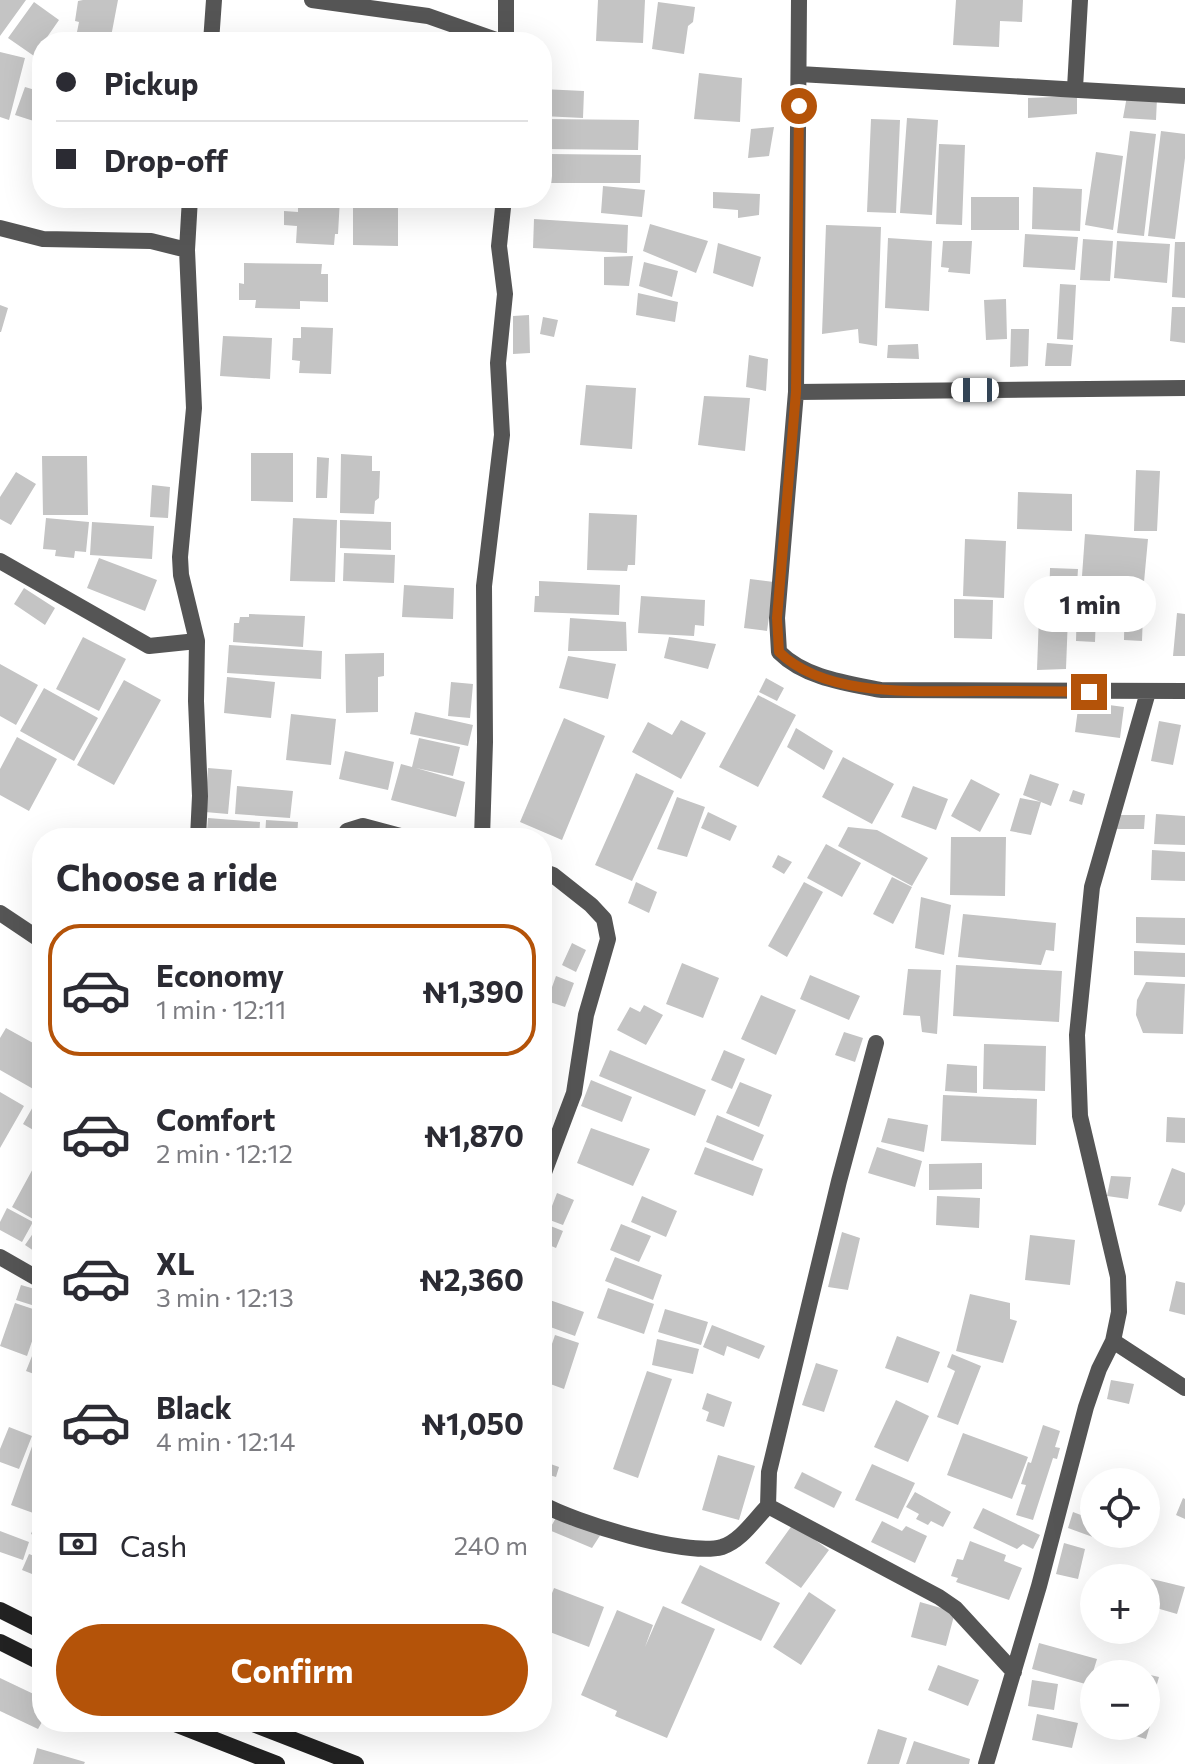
<!DOCTYPE html>
<html lang="en">
<head>
<meta charset="utf-8">
<style>
	:root { --surface:#fff; --page:#f7f7f7; --text:#2b2b33; --muted:#7c7c81; --line:#e1e1e2; --accent:#b45309 }
	body { margin:0; font-family:Commissioner,sans-serif; background:var(--page); color:var(--text); height:100vh; display:flex; flex-direction:column; font-size:30px; white-space:nowrap }
	* { box-sizing:border-box; margin:0 }
	p { font-size:26px; color:var(--muted) }
	.icon { flex:none; width:44px; height:44px; fill:none; stroke:currentColor; stroke-width:2; stroke-linecap:round; stroke-linejoin:round }
	.map { position:relative; flex:1; overflow:hidden }
	.sheet { position:absolute; left:32px; top:828px; width:520px; height:904px; display:flex; flex-direction:column; background:var(--surface); border-radius:32px; box-shadow:0 8px 32px #0002 }
	.sheet>* { flex:none }
	.hud { position:absolute; left:32px; top:32px; width:520px; height:176px; border-radius:32px; box-shadow:0 8px 32px #0002; display:grid; align-content:center; height:176px; padding:0 24px; background:var(--surface) }
	.tools { position:absolute; left:1080px; top:1468px; display:grid; gap:16px }
	.tools a { display:grid; place-items:center; width:80px; height:80px; border-radius:50%; background:var(--surface); box-shadow:0 8px 32px #0002; font-size:40px }
	.end { position:absolute; width:36px; height:36px; margin:-18px; border:10px solid #b45309; background:#fff; box-shadow:0 0 0 4px #fff }
	.from { border-radius:50% }
	.bubble { position:absolute; height:56px; border-radius:28px; background:var(--surface); box-shadow:0 8px 32px #0002; font-size:26px; font-weight:700; line-height:56px; text-align:center }
	.car { position:absolute; width:24px; height:48px; margin:-24px -12px; border-radius:10px; box-shadow:0 0 6px 2px #0007; background:linear-gradient(#fff 24%,#345 0 40%,#fff 0 76%,#345 0 86%,#fff 0) }
	.hud b { display:flex; align-items:center; gap:28px; height:76px; font-size:30px }
	.hud b+b { border-top:2px solid var(--line) }
	.hud i { width:20px; height:20px; background:var(--text) }
	ul { padding:0; list-style:none }
	li { display:flex; align-items:center; gap:24px; height:132px; margin:0 16px 12px; padding:0 8px; border:4px solid transparent; border-radius:32px }
	li div { flex:1 }
	li b { display:block; font-size:30px }
	li em { font-style:normal; font-weight:700 }
	li.current { border-color:var(--accent) }
	li>.icon { width:72px; height:72px; stroke-width:1.5 }
	h2 { padding:0 24px; font-size:36px; line-height:96px }
	.pay { display:flex; align-items:center; gap:20px; height:88px; padding:0 24px; font-size:30px }
	.pay p { margin-inline-start:auto }
	.button { display:flex; gap:16px; margin-top:auto; padding:16px 24px }
	.button a { flex:1; height:92px; border-radius:48px; background:var(--accent); color:#fff; font-size:32px; font-weight:700; line-height:92px; text-align:center }
	.map>svg:first-child { display:block }
	.building { fill:#c4c4c4 }
	.lines { fill:none; stroke-linecap:round; stroke-linejoin:round }
	.minor { stroke:#555; stroke-width:16 }
	.secondary { stroke:#222; stroke-width:16 }
	.route { stroke:#b45309; stroke-width:10 }
</style>
</head>
<body>
<div class="map">
<svg width="1185" height="1764" viewBox="0 0 1185 1764">
	<rect width="100%" height="100%" fill="#fff"/>
	<!-- building -->
	<path class="building" d="M0,0H26L0,36Z
		M83,0H118L110,42L76,37L79,22L75,21L78,1Z
		M598,0H645L643,43L596,41Z
		M956,0H1023L1022,22L1000,21L999,47L953,45Z
		M34,2L59,20L34,56L8,38Z
		M658,2L695,7L693,22L688,26L684,54L652,49Z
		M252,34L317,40V42H251Z
		M132,36L157,40V42H131Z
		M0,52L25,58L9,120L0,117Z
		M699,73L742,78L740,122L694,119Z
		M25,87L42,92L40,123L15,115Z
		M542,89L584,91L583,118L542,116Z
		M1077,96V114L1028,118V98Z
		M1127,96L1157,98L1156,120L1123,118Z
		M907,118L938,120L932,215L900,213Z
		M542,119L639,120L638,150L542,149Z
		M871,119L900,120L896,213L867,212Z
		M774,127L769,156L748,158L751,129Z
		M1130,131L1156,134L1144,236L1117,233Z
		M1161,131L1185,134V158L1175,239L1148,236Z
		M939,144L965,145L962,225L936,224Z
		M1096,152L1123,156L1113,230L1085,225Z
		M549,154L641,155L640,183H549Z
		M603,186L645,190L642,217L601,213Z
		M1033,187L1082,189L1080,231L1032,229Z
		M713,192L760,194L759,215L738,218V210L713,208Z
		M971,197H1019V230H971Z
		M88,198H122V203L88,200Z
		M298,198H340L338,234H335L334,245L296,243L297,226L284,225V211L298,212Z
		M353,198H398V246L353,245Z
		M534,219L628,225L627,253L533,248Z
		M650,224L708,241L696,273L643,251Z
		M826,225L881,227L877,346L859,343L858,329L822,334Z
		M1025,234L1078,237L1075,270L1023,267Z
		M888,238L932,241L929,311L885,308Z
		M1083,239L1113,241L1110,281L1080,280Z
		M943,241H972L970,274L948,272L949,268L941,267Z
		M1117,241L1170,244L1167,283L1114,278Z
		M1175,242H1185V298L1172,297Z
		M718,243L761,257L753,287L713,273Z
		M633,256L629,286L604,285V257Z
		M644,262L678,271L672,297L639,286Z
		M244,263L322,264L321,274H328V302L300,301V309L255,308L256,300H239V283L244,284Z
		M1060,284L1076,285L1073,340L1057,339Z
		M638,293L678,302L675,322L636,315Z
		M1006,299L1007,339L986,340L984,300Z
		M0,305L8,308L1,332H0Z
		M1172,307H1185V343L1170,341Z
		M529,315L530,353L513,354V316Z
		M543,317L558,320L554,337L540,334Z
		M301,327L333,328L331,374L299,373L300,361L292,360L293,338H301Z
		M1011,329H1029L1028,366L1010,367Z
		M223,336L272,338L270,379L220,376Z
		M1047,343L1073,345L1071,366H1045Z
		M918,344L919,359L887,358L888,345Z
		M749,355L768,359L766,391L746,387Z
		M586,385L636,388L632,449L580,445Z
		M704,396L750,398L745,451L698,445Z
		M251,453H293V502L251,501Z
		M341,454L372,456V471H380L379,498L375,501L374,514L340,513Z
		M42,456H87L88,515H43Z
		M317,457L329,458L327,498H316Z
		M1136,470L1160,471L1157,531H1134Z
		M16,472L36,484L11,525L0,519V497Z
		M152,485L170,487L168,518L150,517Z
		M1018,492L1072,494V531L1017,529Z
		M589,513L637,515L635,565H628L627,571L587,570Z
		M46,518L89,522L86,552L75,551L74,558L55,556L56,550L43,549Z
		M293,518L337,520L335,582L290,581Z
		M340,520L391,522V550L340,548Z
		M92,522L154,526L152,559L90,555Z
		M1085,534L1148,539L1144,582L1082,576Z
		M965,539L1006,541L1004,598L963,596Z
		M344,553L395,555L394,583L343,581Z
		M99,558L157,580L145,611L87,588Z
		M1050,568L1078,569L1077,584L1097,587L1095,642L1076,641L1077,602L1049,601Z
		M750,579L774,582L767,631L744,628Z
		M539,581L620,585L619,615L534,612L535,596H539Z
		M404,585L454,588L453,619L402,617Z
		M1125,585L1144,586L1142,641L1124,640Z
		M24,588L55,608L45,625L14,604Z
		M641,596L705,600L704,626L695,625L694,636L638,633Z
		M954,599L993,600L992,639L954,638Z
		M1177,613L1185,614V656H1173Z
		M249,614L305,616L303,647L233,642L234,623H239L240,617H249Z
		M1039,615L1068,616L1066,669L1037,670Z
		M570,618L626,622L627,651H568Z
		M83,637L126,659L99,711L56,689Z
		M669,637L716,644L708,669L664,658Z
		M229,645L322,651L321,679L227,673Z
		M384,653V676L378,677V712L346,713L345,654Z
		M568,656L616,664L608,699L559,688Z
		M0,664L38,685L16,725L0,716Z
		M227,677L275,682L271,718L224,713Z
		M766,678L784,688L777,701L759,692Z
		M124,680L161,700L114,785L77,765Z
		M451,682L473,684L470,718L448,716Z
		M44,688L98,718L74,761L20,731Z
		M758,695L796,715L758,787L719,767Z
		M1079,701L1124,707L1120,738L1075,732Z
		M415,712L473,725L468,746L410,734Z
		M291,714L336,719L331,765L286,760Z
		M564,718L605,736L562,840L520,822Z
		M681,720L706,733L681,779L632,752L648,722L672,735Z
		M1159,721L1181,725L1173,765L1151,761Z
		M796,728L833,751L824,770L787,747Z
		M17,737L57,759L29,811L0,795V769Z
		M419,738L460,747L453,776L416,768L465,782L456,817L391,800L401,764L412,767Z
		M345,751L394,762L388,790L339,779Z
		M843,757L894,784L872,824L822,797Z
		M208,768L232,770L228,814L205,812Z
		M636,773L674,791L632,881L595,865Z
		M1030,774L1059,784L1051,806L1041,802L1031,835L1010,831L1020,798L1041,802L1023,795Z
		M971,779L1000,794L980,832L951,816Z
		M237,786L293,791L290,818L235,814Z
		M913,786L948,799L936,830L901,817Z
		M1073,790L1085,794L1082,805L1069,801Z
		M677,797L705,807L687,857L657,849Z
		M708,812L737,826L730,841L701,828Z
		M1156,814L1185,816V845L1154,844Z
		M1118,815H1145L1144,829H1116Z
		M208,818L260,822L259,838H220L221,832L207,831Z
		M266,820L298,822L297,838H265Z
		M848,827L877,830L928,858L912,886L838,846Z
		M951,837H1006L1005,896L950,895Z
		M826,844L861,863L842,897L807,878Z
		M1152,850L1185,852V881L1151,880Z
		M778,855L792,862L784,874L772,867Z
		M892,877L912,887L893,924L873,914Z
		M636,882L657,892L649,913L628,903Z
		M804,882L823,892L787,957L768,946Z
		M921,897L951,905L944,955L915,948Z
		M963,914L1056,923L1054,951L1046,950L1041,965L958,957Z
		M1136,917L1185,918V945L1136,943Z
		M572,943L586,950L576,972L562,965Z
		M1134,951L1185,953V977L1134,975Z
		M682,963L719,978L703,1018L666,1004Z
		M956,965L1062,971L1059,1022L953,1016Z
		M908,969L941,970L937,1034L922,1032L920,1016L903,1015Z
		M810,975L860,996L849,1020L800,999Z
		M556,976L574,983L565,1007L547,1001Z
		M1146,982L1185,984L1183,1034L1143,1033L1136,1015L1137,1000Z
		M761,995L796,1010L776,1055L741,1039Z
		M644,1005L663,1015L646,1045L617,1030L630,1007L640,1012Z
		M6,1028L42,1048V1077L35,1090L0,1070V1038Z
		M844,1032L863,1038L855,1062L835,1055Z
		M984,1044L1046,1046L1045,1091L983,1089Z
		M610,1050L706,1090L695,1116L599,1076Z
		M724,1050L745,1059L732,1089L711,1080Z
		M947,1064L977,1066V1093L945,1091Z
		M591,1080L632,1097L622,1122L581,1106Z
		M740,1082L772,1095L759,1127L726,1113Z
		M0,1092L24,1106L0,1148Z
		M943,1095L1037,1099L1036,1145L941,1141Z
		M38,1098L42,1100V1135L23,1124Z
		M717,1115L764,1135L753,1161L706,1142Z
		M1167,1117L1185,1118V1143L1166,1142Z
		M888,1118L928,1125L924,1152L881,1142Z
		M591,1128L650,1149L633,1186L577,1163Z
		M705,1147L763,1169L753,1196L694,1174Z
		M877,1147L922,1161L915,1187L868,1173Z
		M42,1152V1203L33,1219L12,1207Z
		M982,1163V1189L929,1190V1164Z
		M1172,1168L1185,1173V1204L1181,1212L1158,1205Z
		M1111,1176L1131,1177L1128,1199L1107,1196Z
		M557,1193L574,1200L563,1225L547,1219Z
		M642,1196L677,1211L666,1237L631,1222Z
		M937,1196L980,1198L979,1228L936,1225Z
		M7,1208L33,1222L22,1242L0,1230V1222Z
		M543,1223L563,1231L556,1248L542,1242Z
		M621,1224L651,1236L639,1262L610,1250Z
		M38,1226L42,1229V1238L34,1251L25,1245Z
		M842,1232L860,1238L848,1290L828,1287Z
		M1030,1235L1075,1240L1070,1285L1025,1280Z
		M615,1257L662,1275L653,1300L605,1281Z
		M1176,1281L1185,1283V1315L1169,1311Z
		M21,1285L42,1291L38,1307L16,1300Z
		M608,1288L654,1304L644,1334L597,1318Z
		M970,1294L1010,1303V1319L1017,1321L1003,1363L956,1351Z
		M544,1298L584,1312L575,1336L542,1324Z
		M15,1303L42,1312L27,1356L0,1346Z
		M665,1309L708,1322L701,1345L658,1332Z
		M712,1325L765,1346L759,1359L727,1346L724,1356L703,1347Z
		M42,1331V1377L26,1371Z
		M555,1335L579,1343L564,1389L542,1381V1373Z
		M897,1336L940,1352L928,1383L885,1368Z
		M657,1339L699,1349L693,1374L652,1365Z
		M952,1354L981,1366L958,1425L937,1417L955,1371L947,1367Z
		M816,1363L838,1370L824,1412L802,1405Z
		M647,1371L672,1379L638,1478L613,1469Z
		M1111,1380L1134,1384L1129,1404L1107,1399Z
		M707,1393L732,1402L724,1427L706,1421L709,1412L702,1409Z
		M896,1400L929,1416L908,1462L874,1447Z
		M42,1418V1436L35,1433Z
		M1043,1425L1060,1431L1055,1447L1060,1448L1057,1459L1053,1458L1033,1520L1016,1515L1026,1485L1021,1484L1028,1462L1031,1463Z
		M9,1427L32,1436L19,1469L0,1462V1449Z
		M963,1433L1028,1457L1012,1499L947,1475Z
		M35,1438L42,1440V1496L36,1514L11,1505Z
		M542,1446L549,1449L545,1462L559,1467L556,1477L542,1473Z
		M718,1455L755,1466L739,1520L702,1510Z
		M872,1464L915,1483L898,1519L855,1500Z
		M802,1472L842,1492L834,1508L794,1488Z
		M915,1492L951,1512L943,1527L931,1521L928,1525L916,1519L919,1514L906,1507Z
		M1183,1498L1185,1499V1519L1176,1515Z
		M42,1506V1539L31,1534Z
		M983,1508L1040,1535L1033,1549L1023,1544L1017,1549L973,1528Z
		M1073,1512L1094,1520V1534H1101V1540L1068,1528Z
		M557,1516L601,1534L592,1548L549,1530Z
		M882,1521L902,1531L906,1526L927,1536L915,1563L871,1542Z
		M793,1524L829,1550L801,1588L765,1563Z
		M0,1531L29,1542L23,1560L0,1552Z
		M970,1541L1006,1555L1004,1561L1022,1568L1009,1600L956,1582L958,1578L951,1576L957,1559L963,1560Z
		M1064,1543L1085,1549L1078,1579L1056,1574Z
		M29,1554L42,1559V1578L22,1570Z
		M700,1565L780,1603L761,1641L681,1603Z
		M1148,1578L1185,1587L1177,1614L1146,1605Z
		M554,1588L604,1607L589,1647L542,1629V1619Z
		M809,1592L836,1610L801,1665L773,1647Z
		M920,1602L955,1612L946,1646L911,1637Z
		M663,1606L715,1629L667,1738L615,1716L617,1711L581,1695L617,1610L653,1625L645,1647Z
		M1039,1643L1097,1659L1089,1685L1032,1669Z
		M1106,1663L1145,1673V1674H1104Z
		M938,1665L979,1680L968,1706L928,1690Z
		M1146,1674L1159,1677L1151,1705L1146,1704Z
		M0,1678L42,1698V1722L38,1729L0,1711Z
		M1032,1680L1058,1684L1054,1710L1028,1706Z
		M1146,1709L1154,1712L1146,1739L1105,1727L1146,1726Z
		M1037,1714L1078,1723L1072,1748L1032,1740Z
		M878,1729L907,1738L899,1764H867Z
		M914,1741L970,1759L969,1764H906Z
		M37,1748L85,1762L84,1764H33Z"/>
	<g class="lines">
		<!-- minor -->
		<path class="minor" d="M312,0L428,16L502,42
			M799,0L796,392L777,618L779,652C805,678 846,683 881,690L1185,691
			M211,42L214,0
			M506,42V0
			M799,74L1185,96
			M1075,88L1080,0
			M190,198L187,250L194,408L180,557L181,575L197,641L196,701L200,796L198,838
			M0,228L43,239L151,241L187,250
			M796,392L1185,388
			M0,561L149,646L197,641
			M343,838L347,831L363,826L408,838
			M482,838L485,742L484,586L502,435L498,363L505,294L499,246L504,198
			M542,871L553,875L591,905L604,919L608,939L586,1015L574,1093L542,1178
			M0,913L42,941
			M876,1043L839,1181L769,1472L768,1506L939,1597L955,1608L1014,1672
			M0,1257L42,1281
			M1113,1341L1185,1388
			M542,1504C574,1522 686,1557 722,1547C741,1541 755,1519 768,1506
			M986,1764L1039,1586L1086,1407L1099,1369L1113,1341L1119,1312L1118,1277L1080,1116L1077,1035L1092,887L1148,692"/>
		<!-- secondary -->
		<path class="secondary" d="M0,1610L42,1631
			M0,1642L42,1663
			M170,1722L277,1764
			M248,1722L356,1764"/>
	</g>
	<g class="lines">
		<!-- route -->
		<path class="route" d="M799,106L796,392L777,618L779,652C826,698 917,691 978,691C1015,691 1052,691 1089,692"/>
	</g>
</svg>
<div class="tools">
<a><svg class="icon" aria-label="locate" viewBox="0 0 24 24"><circle cx="12" cy="12" r="6"/><path d="M12 2v4M12 18v4M2 12h4M18 12h4"/></svg></a>
<a>+</a>
<a>−</a>
</div>
<i class="end from" style="left:799px;top:106px"></i>
<i class="end" style="left:1089px;top:692px"></i>
<div class="bubble" style="left:1024px;top:576px;width:132px">1 min</div>
<i class="car" style="left:975px;top:390px;rotate:270deg"></i>
<div class="hud">
<b><i class="from"></i>Pickup</b>
<b><i></i>Drop-off</b>
</div>
<section class="sheet">
<h2>Choose a ride</h2>
<ul>
<li class="current"><svg class="icon" aria-label="car" viewBox="0 0 24 24"><path d="M5 17H2v-5l4-1 3-4h7l3 4 3 1v5h-3M9 17h6M6 11h13"/><circle cx="7" cy="17" r="2"/><circle cx="17" cy="17" r="2"/></svg><div><b>Economy</b><p>1 min · 12:11</p></div><em>₦1,390</em></li>
<li><svg class="icon" aria-label="car" viewBox="0 0 24 24"><path d="M5 17H2v-5l4-1 3-4h7l3 4 3 1v5h-3M9 17h6M6 11h13"/><circle cx="7" cy="17" r="2"/><circle cx="17" cy="17" r="2"/></svg><div><b>Comfort</b><p>2 min · 12:12</p></div><em>₦1,870</em></li>
<li><svg class="icon" aria-label="car" viewBox="0 0 24 24"><path d="M5 17H2v-5l4-1 3-4h7l3 4 3 1v5h-3M9 17h6M6 11h13"/><circle cx="7" cy="17" r="2"/><circle cx="17" cy="17" r="2"/></svg><div><b>XL</b><p>3 min · 12:13</p></div><em>₦2,360</em></li>
<li><svg class="icon" aria-label="car" viewBox="0 0 24 24"><path d="M5 17H2v-5l4-1 3-4h7l3 4 3 1v5h-3M9 17h6M6 11h13"/><circle cx="7" cy="17" r="2"/><circle cx="17" cy="17" r="2"/></svg><div><b>Black</b><p>4 min · 12:14</p></div><em>₦1,050</em></li>
</ul>
<div class="pay"><svg class="icon" aria-label="cash" viewBox="0 0 24 24"><path d="M3 7h18v10H3z"/><circle cx="12" cy="12" r="2"/></svg>Cash<p>240 m</p></div>
<div class="button"><a>Confirm</a></div>
</section>
</div>
</body>
</html>
